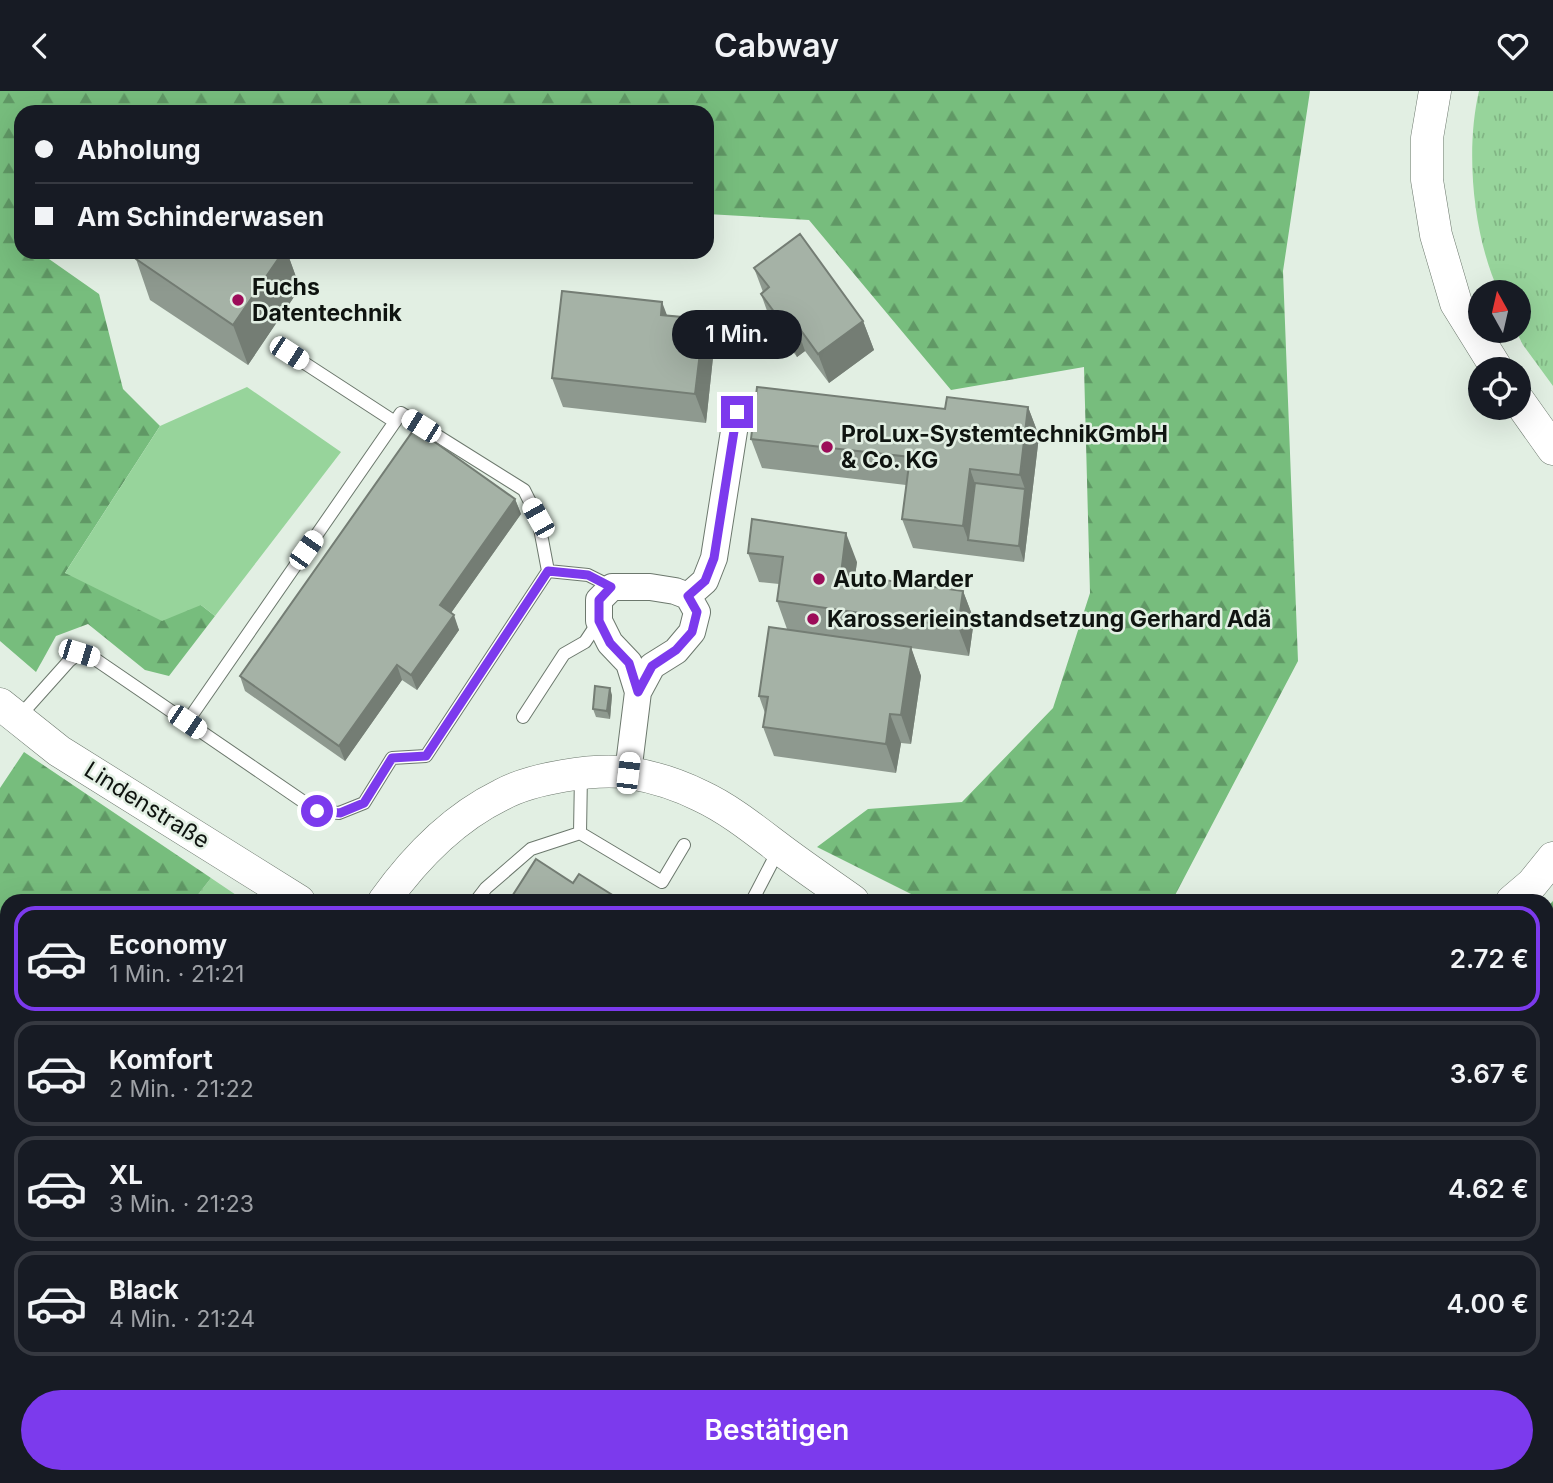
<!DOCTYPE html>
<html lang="de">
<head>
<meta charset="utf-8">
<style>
	:root { --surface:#171b24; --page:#20242c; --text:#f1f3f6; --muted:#9ea1a6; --line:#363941; --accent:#7c3aed }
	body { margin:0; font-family:Inter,sans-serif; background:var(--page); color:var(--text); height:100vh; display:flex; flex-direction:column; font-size:26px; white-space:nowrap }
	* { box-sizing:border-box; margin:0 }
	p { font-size:23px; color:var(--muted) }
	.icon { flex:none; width:38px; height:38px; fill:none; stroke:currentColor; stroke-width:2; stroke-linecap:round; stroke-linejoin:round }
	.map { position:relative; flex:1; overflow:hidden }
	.sheet { position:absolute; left:0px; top:803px; width:1554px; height:590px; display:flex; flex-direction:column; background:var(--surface); border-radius:21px 21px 0 0; box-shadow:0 7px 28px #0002 }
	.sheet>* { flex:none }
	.banner { position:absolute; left:14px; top:14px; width:700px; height:154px; border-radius:21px; box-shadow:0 7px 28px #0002; display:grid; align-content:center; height:154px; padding:0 21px; background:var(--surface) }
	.needle { width:46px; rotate:352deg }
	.buttons { position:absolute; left:1468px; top:189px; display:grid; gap:14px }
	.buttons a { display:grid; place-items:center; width:63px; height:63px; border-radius:50%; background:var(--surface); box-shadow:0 7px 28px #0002; font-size:35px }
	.end { position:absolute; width:32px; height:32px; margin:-16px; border:9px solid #7c3aed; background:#fff; box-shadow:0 0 0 4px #fff }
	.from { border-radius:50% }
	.bubble { position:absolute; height:49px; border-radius:24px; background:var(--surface); box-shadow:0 7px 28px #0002; font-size:23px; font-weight:600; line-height:49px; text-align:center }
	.car { position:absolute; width:21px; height:42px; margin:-21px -10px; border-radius:9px; box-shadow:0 0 5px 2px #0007; background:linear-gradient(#fff 24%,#345 0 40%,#fff 0 76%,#345 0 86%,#fff 0) }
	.banner b { display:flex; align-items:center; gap:24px; height:66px; font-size:26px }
	.banner b+b { border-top:2px solid var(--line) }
	.banner i { width:18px; height:18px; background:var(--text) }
	ul { padding:12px 0 0; list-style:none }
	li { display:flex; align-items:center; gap:21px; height:105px; margin:0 14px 10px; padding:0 7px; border:4px solid var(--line); border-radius:21px }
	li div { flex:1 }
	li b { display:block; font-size:26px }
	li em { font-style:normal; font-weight:600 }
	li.on { border-color:var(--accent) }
	li>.icon { width:63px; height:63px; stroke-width:1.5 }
	.primary-button { display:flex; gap:14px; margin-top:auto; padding:14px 21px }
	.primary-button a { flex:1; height:80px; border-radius:42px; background:var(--accent); color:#fff; font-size:28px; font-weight:600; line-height:80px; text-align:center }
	header { display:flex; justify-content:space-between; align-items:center; height:91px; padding:0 21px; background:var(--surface); font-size:32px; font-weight:600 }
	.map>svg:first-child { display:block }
	.grass { fill:url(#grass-tufts) }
	.forest { fill:url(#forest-firs) }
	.garden { fill:url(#garden-furrows) }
	.pitch { fill:#97d49b }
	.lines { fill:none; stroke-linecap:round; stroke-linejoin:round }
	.river { stroke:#73b979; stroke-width:54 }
	.service-casing { stroke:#6c786d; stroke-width:14 }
	.minor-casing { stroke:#6c786d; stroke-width:28 }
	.tertiary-casing { stroke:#6c786d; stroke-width:33 }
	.service { stroke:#fff; stroke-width:12 }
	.minor { stroke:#fff; stroke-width:26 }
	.tertiary { stroke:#fff; stroke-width:32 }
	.rail-casing { stroke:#838c84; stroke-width:8 }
	.rail { stroke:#e2efe3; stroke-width:5; stroke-dasharray:16; stroke-linecap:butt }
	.wall { fill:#8e998f }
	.shaded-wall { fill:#747d74 }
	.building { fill:#a5b2a6; stroke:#747d74; stroke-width:2 }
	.route { stroke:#7c3aed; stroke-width:9 }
	.poi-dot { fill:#9c0c59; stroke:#e2efe3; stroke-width:2.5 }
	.labels { text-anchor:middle; stroke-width:5; stroke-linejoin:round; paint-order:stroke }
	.poi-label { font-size:23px; font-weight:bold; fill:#0f1410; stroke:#e2efe3; text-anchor:start }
	.street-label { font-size:23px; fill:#0f1410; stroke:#e2efe3 }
</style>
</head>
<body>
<header><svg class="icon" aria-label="back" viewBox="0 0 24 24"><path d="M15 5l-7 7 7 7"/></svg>Cabway<svg class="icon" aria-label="heart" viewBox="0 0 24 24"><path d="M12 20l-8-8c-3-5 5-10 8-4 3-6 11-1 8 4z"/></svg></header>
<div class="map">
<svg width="1553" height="1392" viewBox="0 0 1553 1392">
	<defs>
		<pattern id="grass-tufts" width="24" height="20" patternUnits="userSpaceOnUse" patternTransform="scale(1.75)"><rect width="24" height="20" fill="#97d49b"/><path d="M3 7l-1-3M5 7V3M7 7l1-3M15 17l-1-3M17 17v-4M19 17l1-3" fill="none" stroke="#81b584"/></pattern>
		<pattern id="forest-firs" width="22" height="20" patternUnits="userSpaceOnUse" patternTransform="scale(1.75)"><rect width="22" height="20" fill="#77bd7d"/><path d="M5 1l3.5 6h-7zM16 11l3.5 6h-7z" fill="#609865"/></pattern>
		<pattern id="garden-furrows" width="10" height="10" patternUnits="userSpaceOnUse" patternTransform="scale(1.75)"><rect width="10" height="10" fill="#97d49b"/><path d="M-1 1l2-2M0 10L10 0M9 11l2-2" fill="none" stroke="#81b584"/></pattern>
	</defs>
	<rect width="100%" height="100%" fill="#e2efe3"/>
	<!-- grass -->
	<path class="grass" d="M1479,0H1553V295L1523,254L1516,240H1519V201H1499C1473,145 1465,60 1479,0Z
		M211,787L245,810H193Z
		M101,1386H154L164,1392H111Z"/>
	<!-- forest -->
	<path class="forest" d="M0,0H1310L1283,180L1298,570L1172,810H925L817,756L868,718L962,711L1053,617L1090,502L1084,276L951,299L809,129L707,123V21H21V161H39L99,203L123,298L160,335L65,482L201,514L215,525L169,585L145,579L88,533L56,545L36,581L0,550Z
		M24,661L211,787L193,810H7V919L0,922V697Z
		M1553,810V1078L1547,1053V816Z
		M527,1386H715L731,1392H544Z"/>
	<!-- garden -->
	<path class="garden" d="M7,919V1158L0,1155V922Z
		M190,1386H527L544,1392H201Z"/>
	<!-- pitch -->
	<path class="pitch" d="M247,296L341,361L215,525L201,514L162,530L65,482L160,335Z"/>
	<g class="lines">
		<!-- river -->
		<path class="river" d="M0,890L7,887
			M601,1386L624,1392"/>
		<!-- service casing -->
		<g class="service-casing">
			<path id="service" d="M289,262L395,331
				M548,480L588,484L612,496
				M523,626L564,563L585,551L599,530
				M18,627L69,570L79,562L92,566L317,720L339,722L364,712L392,667L426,665L548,480L538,427L524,399L401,322L187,631
				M581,683L580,742L662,791L684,754
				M476,810L486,797L531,758L580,742
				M752,810L779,758
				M1547,1269L1553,1258
				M0,1285L7,1289
				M177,1386L187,1392
				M1319,1392L1320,1386"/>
		</g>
		<!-- minor casing -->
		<g class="minor-casing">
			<path id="minor" d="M688,505L705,490L714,467L737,321
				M628,682L638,601L652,575L676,560L692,541L697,521L688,505L675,500L650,496H612L599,509V530L610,552L629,572L638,601
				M1547,1346L1553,1350
				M1120,1386L1139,1392"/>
		</g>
		<!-- tertiary casing -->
		<g class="tertiary-casing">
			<path id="tertiary" d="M1435,0L1427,47V89L1436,144L1456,212L1497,278
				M1519,310L1553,358
				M0,613L59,660L299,810
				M384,810C414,768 454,727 501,704C532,687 595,677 630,682C654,686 679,694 701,705C729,718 755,739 780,758C804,776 829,793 853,810
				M1512,810L1532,793L1553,767
				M1441,1386L1443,1392"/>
		</g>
		<!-- service -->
		<use href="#service" class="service"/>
		<!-- minor -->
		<use href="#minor" class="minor"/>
		<!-- tertiary -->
		<use href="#tertiary" class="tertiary"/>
		<!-- rail casing -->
		<g class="rail-casing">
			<path id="rail" d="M0,1346L7,1350
				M0,1367L7,1371
				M32,1386L43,1392
				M69,1386L79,1392"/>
		</g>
		<!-- rail -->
		<use href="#rail" class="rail"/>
	</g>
	<!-- wall -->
	<path class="wall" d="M140,161H287L300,197L248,274L150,209L136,168Z
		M754,177L863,230L874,259L829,292L805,260L797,266L771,231L761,203L763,201Z
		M667,224L704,228L714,257L706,332L563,316L552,287Z
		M1028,316L1039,345L1024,471L913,457L902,428L906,394L762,377L751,348L945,318Z
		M515,408L521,423L451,522L459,539L417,599L402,589L345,670L245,600L240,585Z
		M748,462L857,471L855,485L963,500L974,529L969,565L911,557L921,585L911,653L901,652L896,682L774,665L763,636L765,622L759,605L787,538L777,510L779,493L759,491Z
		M612,604L610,628L596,626L593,618Z
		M7,1219V1242L2,1239L0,1234V1231Z
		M822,1386H854L851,1392H834Z
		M894,1386H1117L1135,1392H908Z
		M1264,1386H1285L1282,1392H1279Z"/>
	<!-- shaded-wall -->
	<path class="shaded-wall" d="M283,161H287L300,197L248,274L233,234Z
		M662,211L673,240L661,224Z
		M704,228L714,257L706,332L695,303Z
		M863,230L874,259L829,292L818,263Z
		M795,231L805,260L797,266L786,237Z
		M1028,316L1039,345L1024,471L1019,455L1025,398L1020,384Z
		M970,378L980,407L968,449L963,435Z
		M515,408L521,423L446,529L440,514Z
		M846,442L857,471L851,512L841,483Z
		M963,500L974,529L969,565L958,536Z
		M454,524L459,539L417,599L411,584Z
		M911,556L921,585L911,653L901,624Z
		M397,574L402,589L345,670L339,655Z
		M610,597L612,604L610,628L607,620Z
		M890,623L901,652L896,682L886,653Z
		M843,1386H854L851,1392H845Z
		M1279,1386H1285L1282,1392H1281Z"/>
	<!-- building -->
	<path class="building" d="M800,143L863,230L818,263L795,231L786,237L761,203L769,196L754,177Z
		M140,161H283L233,234L136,168Z
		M562,200L662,211L661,224L704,228L695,303L552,287Z
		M757,296L945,318L947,306L1028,316L1020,384L970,378L963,435L902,428L910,366L751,348Z
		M415,337L515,408L440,514L454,524L411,584L397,574L339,655L240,585Z
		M975,392L1025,398L1019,455L968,449Z
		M752,428L846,442L841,483L963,500L958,536L777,510L783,466L748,462Z
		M769,536L911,556L901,624L890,623L886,653L763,636L768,606L759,605Z
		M595,595L610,597L607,620L593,618Z
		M536,768L573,792L579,783L622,810H509Z
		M787,806L792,810H784Z
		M7,1219V1236L0,1232Z
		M910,1386H1117L1135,1392H976L955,1387L954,1392H908Z"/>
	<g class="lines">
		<!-- route -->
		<path class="route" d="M317,720L340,722L364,712L392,667L426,665L548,480L588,484L611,496L599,509V530L610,552L629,572L638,601L652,575L676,559L692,541L697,521L688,505L705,490L714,467L737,321"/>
	</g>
	<!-- markers -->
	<g class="poi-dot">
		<circle cx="238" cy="209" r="7"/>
		<circle cx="827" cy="356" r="7"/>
		<circle cx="819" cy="488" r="7"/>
		<circle cx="813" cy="528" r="7"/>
	</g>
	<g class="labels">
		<!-- poi labels -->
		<g class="poi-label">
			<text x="252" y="204">Fuchs<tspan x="252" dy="26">Datentechnik</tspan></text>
			<text x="841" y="351">ProLux-SystemtechnikGmbH<tspan x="841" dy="26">&amp; Co. KG</tspan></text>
			<text x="833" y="496">Auto Marder</text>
			<text x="827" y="536">Karosserieinstandsetzung Gerhard Adä</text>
		</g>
		<!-- street labels -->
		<g class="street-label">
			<text transform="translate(147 714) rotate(32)" y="8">Lindenstraße</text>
		</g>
	</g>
</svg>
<div class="buttons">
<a><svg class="needle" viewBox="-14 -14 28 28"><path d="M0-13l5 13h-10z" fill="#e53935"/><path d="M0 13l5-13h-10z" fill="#9ea1a6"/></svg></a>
<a><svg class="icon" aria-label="locate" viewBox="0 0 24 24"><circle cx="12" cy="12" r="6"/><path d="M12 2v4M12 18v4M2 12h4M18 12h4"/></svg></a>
</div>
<i class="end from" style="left:317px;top:720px"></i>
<i class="end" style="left:737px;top:321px"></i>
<div class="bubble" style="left:672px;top:219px;width:130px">1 Min.</div>
<i class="car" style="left:289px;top:262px;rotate:123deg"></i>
<i class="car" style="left:421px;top:335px;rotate:302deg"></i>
<i class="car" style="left:538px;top:427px;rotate:331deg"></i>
<i class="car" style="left:306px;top:459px;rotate:35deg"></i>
<i class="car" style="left:79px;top:562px;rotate:107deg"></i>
<i class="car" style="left:187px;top:631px;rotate:124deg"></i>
<i class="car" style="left:628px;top:682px;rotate:7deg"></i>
<div class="banner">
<b><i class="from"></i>Abholung</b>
<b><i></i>Am Schinderwasen</b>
</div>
<section class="sheet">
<ul>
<li class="on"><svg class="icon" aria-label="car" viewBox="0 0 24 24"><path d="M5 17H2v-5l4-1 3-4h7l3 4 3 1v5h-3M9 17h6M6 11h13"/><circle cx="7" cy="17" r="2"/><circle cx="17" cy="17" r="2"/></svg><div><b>Economy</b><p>1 Min. · 21:21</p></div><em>2.72 €</em></li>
<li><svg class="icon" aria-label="car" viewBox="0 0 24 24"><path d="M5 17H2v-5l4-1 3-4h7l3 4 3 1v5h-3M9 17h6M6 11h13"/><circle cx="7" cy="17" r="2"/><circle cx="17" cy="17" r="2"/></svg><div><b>Komfort</b><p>2 Min. · 21:22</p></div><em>3.67 €</em></li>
<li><svg class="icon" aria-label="car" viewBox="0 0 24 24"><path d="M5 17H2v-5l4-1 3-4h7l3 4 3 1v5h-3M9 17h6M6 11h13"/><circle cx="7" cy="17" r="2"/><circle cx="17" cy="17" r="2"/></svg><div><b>XL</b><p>3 Min. · 21:23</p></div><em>4.62 €</em></li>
<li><svg class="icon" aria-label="car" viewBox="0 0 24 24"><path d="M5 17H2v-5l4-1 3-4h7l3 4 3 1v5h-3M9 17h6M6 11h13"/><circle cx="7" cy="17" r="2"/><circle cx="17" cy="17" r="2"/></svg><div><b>Black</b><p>4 Min. · 21:24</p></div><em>4.00 €</em></li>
</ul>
<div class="primary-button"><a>Bestätigen</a></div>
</section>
</div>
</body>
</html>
